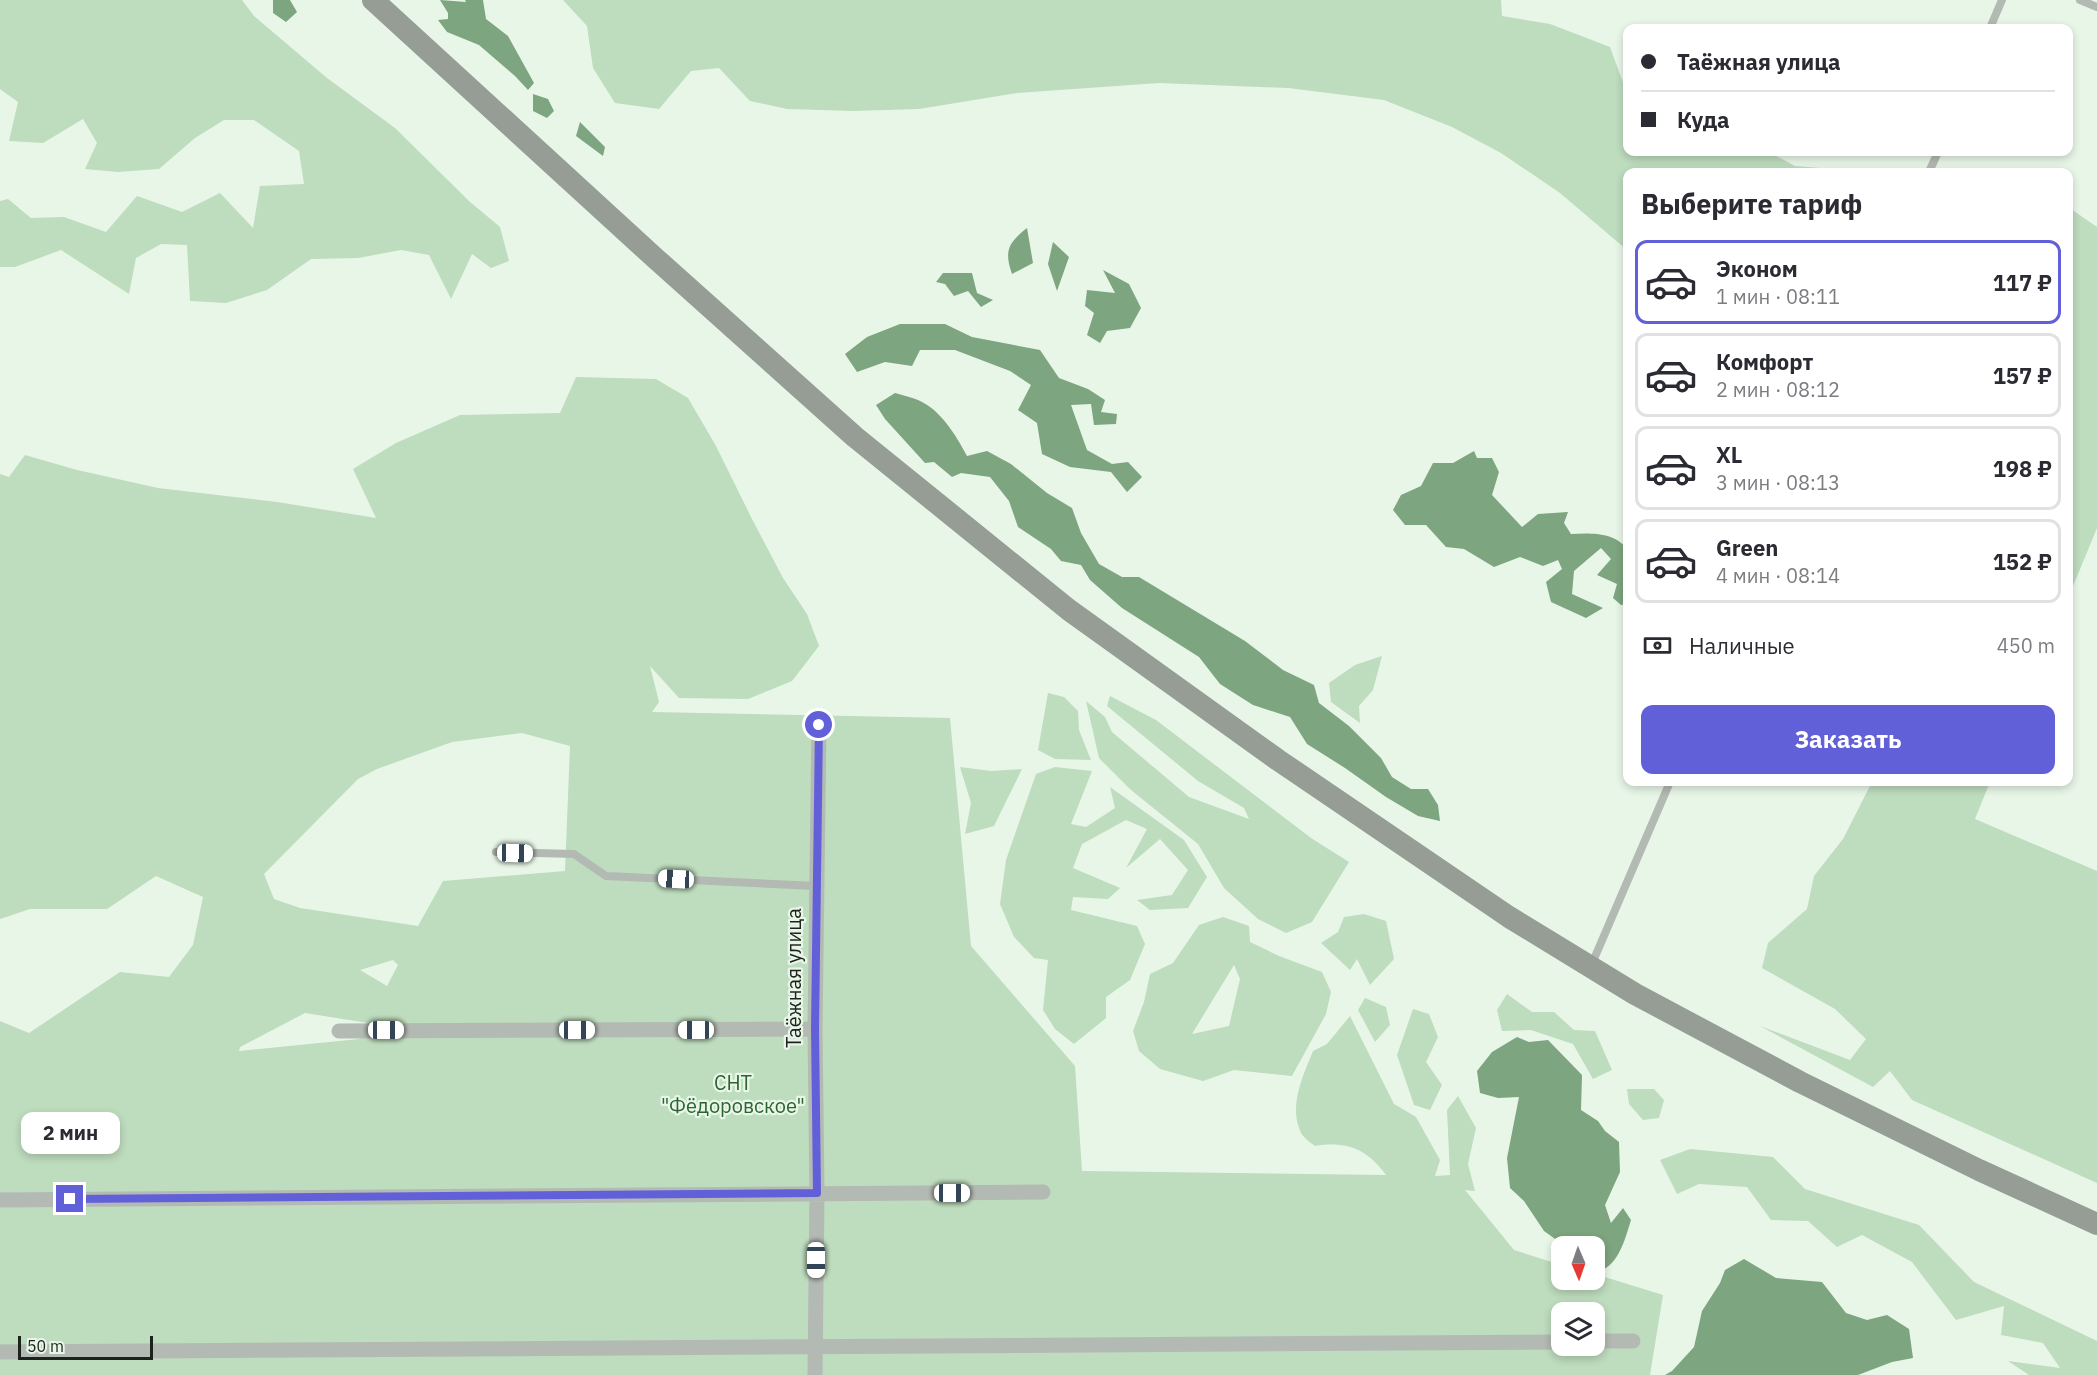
<!DOCTYPE html>
<html lang="ru">
<head>
<meta charset="utf-8">
<style>
	:root { --surface:#fff; --page:#f2f2f3; --text:#2b2b33; --muted:#7c7c81; --line:#e1e1e2; --accent:#6260d8 }
	body { margin:0; font-family:"IBM Plex Sans",sans-serif; background:var(--page); color:var(--text); height:100vh; display:flex; flex-direction:column; font-size:22px; white-space:nowrap }
	* { box-sizing:border-box; margin:0 }
	p { font-size:20px; color:var(--muted) }
	.icon { flex:none; width:33px; height:33px; fill:none; stroke:currentColor; stroke-width:2; stroke-linecap:round; stroke-linejoin:round }
	.map { position:relative; flex:1; overflow:hidden }
	.side { position:absolute; left:1623px; top:168px; width:450px; height:618px; display:flex; flex-direction:column; background:var(--surface); border-radius:12px; box-shadow:0 3px 9px #0003 }
	.side>* { flex:none }
	.hud { position:absolute; left:1623px; top:24px; width:450px; height:132px; border-radius:12px; box-shadow:0 3px 9px #0003; display:grid; align-content:center; height:132px; padding:0 18px; background:var(--surface) }
	.needle { width:39px; rotate:178deg }
	.tools { position:absolute; left:1551px; top:1236px; display:grid; gap:12px }
	.tools a { display:grid; place-items:center; width:54px; height:54px; border-radius:12px; background:var(--surface); box-shadow:0 3px 9px #0003; font-size:30px }
	.scale { position:absolute; left:18px; bottom:15px; width:135px; box-sizing:border-box; padding-left:6px; border:3px solid #1d221d; border-top:0; font-size:16px; line-height:21px; white-space:nowrap; color:#1d221d; -webkit-text-stroke:4px #e8f6e8; paint-order:stroke }
	.end { position:absolute; width:27px; height:27px; margin:-14px; border:8px solid #6260d8; background:#fff; box-shadow:0 0 0 3px #fff }
	.from { border-radius:50% }
	.bubble { position:absolute; height:42px; border-radius:12px; background:var(--surface); box-shadow:0 3px 9px #0003; font-size:20px; font-weight:700; line-height:42px; text-align:center }
	.car { position:absolute; width:18px; height:36px; margin:-18px -9px; border-radius:8px; box-shadow:0 0 4px 2px #0007; background:linear-gradient(#fff 24%,#345 0 40%,#fff 0 76%,#345 0 86%,#fff 0) }
	.hud b { display:flex; align-items:center; gap:21px; height:57px; font-size:22px }
	.hud b+b { border-top:2px solid var(--line) }
	.hud i { width:15px; height:15px; background:var(--text) }
	ul { padding:0; list-style:none }
	li { display:flex; align-items:center; gap:18px; height:84px; margin:0 12px 9px; padding:0 6px; border:3px solid var(--line); border-radius:12px }
	li div { flex:1 }
	li b { display:block; font-size:22px }
	li em { font-style:normal; font-weight:700 }
	li.on { border-color:var(--accent) }
	li>.icon { width:54px; height:54px; stroke-width:1.5 }
	h2 { padding:0 18px; font-size:27px; line-height:72px }
	.pay { display:flex; align-items:center; gap:15px; height:66px; padding:0 18px; font-size:22px }
	.pay p { margin-inline-start:auto }
	.primary-button { display:flex; gap:12px; margin-top:auto; padding:12px 18px }
	.primary-button a { flex:1; height:69px; border-radius:12px; background:var(--accent); color:#fff; font-size:24px; font-weight:700; line-height:69px; text-align:center }
	.map>svg:first-child { display:block }
	.green { fill:#bedcbe; fill-rule:evenodd }
	.water { fill:#7da57f }
	.lines { fill:none; stroke-linecap:round; stroke-linejoin:round }
	.service { stroke:#b3b9b3; stroke-width:8 }
	.minor { stroke:#b3b9b3; stroke-width:15 }
	.secondary { stroke:#959d95; stroke-width:22 }
	.route { stroke:#6260d8; stroke-width:8 }
	.labels { text-anchor:middle; stroke-width:4.5; stroke-linejoin:round; paint-order:stroke }
	.street-label { font-size:20px; fill:#1d221d; stroke:#e8f6e8 }
	.park-label { font-size:20px; fill:#2b6431; stroke:#e8f6e8 }
</style>
</head>
<body>
<div class="map">
<svg width="2097" height="1375" viewBox="0 0 2097 1375">
	<rect width="100%" height="100%" fill="#e8f6e8"/>
	<!-- green -->
	<path class="green" d="M0,0H242L254,16L327,78L395,128L469,201L500,227L509,261L491,268L472,254L451,299L429,255L401,250L358,258L311,259L267,290L226,303L190,301L187,245L161,244L136,258L129,294L61,250L15,267H0V201L8,199L31,218L64,217L106,232L137,196L182,212L220,193L253,228L260,186L304,184L299,151L254,120H224L195,138L159,169L118,172L85,169L97,143L83,119L43,143L9,141L18,102L0,89Z
		M563,0H1501L1502,16L1550,24L1610,47L1625,88L1627,86L1628,152H1769L1795,166L1846,170L1845,172H1628L1627,250L1560,193L1501,153L1452,127L1384,100L1288,88L1159,83L1017,93L919,109L853,111L787,109L750,101L719,68L691,71L659,109L615,103L593,68L587,26Z
		M2068,200L2071,209L2097,227V528L2069,596Z
		M576,377L656,379L688,398L716,446L751,517L783,578L807,614L819,646L792,681L748,699L679,698L650,666L659,702L652,712L950,718L971,946L1075,1066L1082,1171L1386,1175C1367,1149 1347,1141 1315,1146C1311,1143 1304,1138 1301,1133C1288,1106 1303,1076 1313,1051L1327,1044L1350,1016L1394,1104L1416,1117L1440,1160L1435,1176L1450,1175L1447,1110L1458,1096L1476,1128L1468,1164L1475,1191L1465,1190L1514,1250L1561,1265L1562,1280H1594L1595,1274L1663,1295L1650,1375H0V1021L29,1033L120,972L169,977L193,945L203,897L156,876L107,909H30L0,919V474L9,477L25,455L77,470L158,488L277,502L376,518L353,469L396,443L460,415L560,413ZM522,733L570,746L565,871L443,881L418,926L300,908L274,899L264,874L358,779L377,769L452,742ZM393,960L398,965L387,986L360,970ZM305,1013L368,1023L359,1039L239,1051L240,1047ZM1562,1312H1594V1346H1562Z
		M1382,656L1373,690L1359,706L1360,723L1331,702L1329,683L1355,665Z
		M1048,693L1064,697L1078,711L1079,730L1091,760L1055,759L1038,750Z
		M1110,696L1156,720L1311,838L1349,862L1312,922L1286,933L1258,919L1224,888L1198,844L1131,790L1099,758L1086,701L1105,717L1112,732L1189,797L1249,819L1244,808L1198,781L1107,706Z
		M960,767L991,771L1022,769L994,826L965,834L971,803Z
		M1055,767L1092,771L1071,824L1086,827L1115,808L1110,787L1184,840L1207,877L1188,908L1150,910L1137,900L1172,895L1188,870L1160,839L1126,868L1147,829L1126,820L1082,844L1073,868L1120,888L1108,899L1073,897L1071,910L1137,926L1145,944L1130,980L1106,997V1018L1074,1044L1055,1029L1043,1010L1048,960L1034,958L1014,937L1000,904L1006,860L1036,774Z
		M1872,782H1990L1975,819L2097,871V1183L1912,1100L1890,1071L1873,1087L1760,1026L1850,1060L1866,1039L1835,1009L1762,968L1768,943L1807,909L1814,876L1843,839Z
		M1364,914L1386,921L1394,959L1370,985L1357,959L1350,970L1321,943L1338,932L1344,917Z
		M1223,917L1249,926L1250,942L1279,956L1322,972L1331,992L1326,1014L1292,1076L1234,1070L1203,1081L1160,1069L1139,1051L1133,1031L1144,1002L1150,974L1173,963L1199,925ZM1234,965L1240,979L1229,1026L1192,1034Z
		M1507,994L1532,1012H1554L1574,1030L1595,1031L1612,1070L1593,1079L1573,1044L1531,1030L1502,1031L1497,1010Z
		M1365,998L1386,1007L1390,1025L1375,1042L1358,1010Z
		M1413,1009L1429,1014L1438,1037L1426,1062L1442,1085L1430,1110L1414,1105L1397,1055Z
		M1627,1089H1654L1664,1100L1659,1118L1643,1120L1629,1104Z
		M1690,1149L1773,1157L1805,1189L1919,1225L1974,1282L2097,1341V1375H2029L2008,1361L2060,1368L2043,1343L2001,1335L2004,1306L1956,1320L1912,1262L1862,1235L1837,1247L1808,1221L1771,1220L1747,1187L1699,1184L1677,1194L1660,1160Z"/>
	<!-- water -->
	<path class="water" d="M273,0H290L297,12L286,22L273,13Z
		M440,0L466,2L465,0H483L486,19L508,36L534,83L528,90L515,76L479,45L447,32L438,20L448,19V13Z
		M533,94L548,99L554,111L547,118L533,111Z
		M580,122L605,147L603,156L576,136Z
		M1027,228L1033,263L1012,274C1004,251 1008,243 1027,228Z
		M1053,242L1069,257L1057,291L1048,264Z
		M1103,270L1129,284L1141,308L1130,328L1107,331L1100,343L1087,335L1094,313L1085,306L1087,290L1115,293Z
		M943,273H972L977,293L993,300L981,307L968,291L954,296L945,284L936,282Z
		M900,324H945L972,337L1040,350L1059,378L1088,389L1105,400L1101,412L1117,414L1116,424L1094,425L1091,404L1071,405L1087,450L1112,464L1128,462L1142,477L1127,492L1111,472L1070,467L1042,454L1037,423L1018,410L1031,385L1010,371L955,350H920L912,366L885,362L857,372L845,354L867,337Z
		M895,393C902,395 911,397 918,400C940,409 956,435 967,456L987,451L1011,464L1047,493L1072,508L1081,533L1099,564L1122,577H1139L1245,641L1283,670L1314,685L1319,703L1349,726L1381,758L1392,777L1411,789H1428L1438,805L1440,821L1418,816L1386,797L1345,768L1307,744L1290,717L1253,705L1220,684L1199,657L1122,608L1090,580L1081,565L1061,561L1051,549L1018,527L1009,501L990,477L961,473L952,477L934,462L925,463L885,419L876,405Z
		M1474,451L1477,458H1492L1499,472L1492,495L1522,527L1538,514L1568,512L1564,523L1571,534C1591,533 1614,532 1627,549V604L1621,605L1613,598L1617,584L1597,575L1611,559L1601,548L1574,571L1572,594L1603,608L1586,618L1551,602L1546,582L1562,569L1558,560L1543,566L1520,557L1494,567L1464,549L1446,547L1426,525H1405L1393,510L1401,495L1421,486L1433,463H1453Z
		M1517,1037L1529,1042L1548,1040L1582,1075L1581,1110L1598,1121L1605,1131L1619,1142L1620,1172L1605,1205L1611,1223L1623,1208L1631,1220C1625,1239 1618,1269 1595,1272L1594,1246H1565L1544,1231L1524,1201L1510,1188L1507,1158L1519,1097L1498,1098L1480,1093L1477,1071L1492,1052Z
		M1744,1259L1776,1278L1822,1282L1846,1313L1867,1320L1887,1315L1909,1329L1913,1358L1892,1362L1858,1375H1665L1672,1371L1694,1347L1702,1311L1720,1283L1725,1270Z"/>
	<g class="lines">
		<!-- service -->
		<path class="service" d="M2080,0L2097,7
			M1990,28L2002,0
			M1929,172L1938,152
			M496,852L574,854L606,876L816,886
			M1591,966L1670,782"/>
		<!-- minor -->
		<path class="minor" d="M339,1031L815,1029
			M0,1200L1043,1192
			M1594,1341H1633
			M0,1352L1562,1342
			M815,1375L817,1193L815,1029L819,725"/>
		<!-- secondary -->
		<path class="secondary" d="M373,0L655,258L855,437L1069,610L1278,760L1509,917L1635,994L1800,1082L1979,1170L2097,1224"/>
	</g>
	<g class="lines">
		<!-- route -->
		<path class="route" d="M70,1199L817,1193L815,1029L819,725"/>
	</g>
	<g class="labels">
		<!-- street labels -->
		<g class="street-label">
			<text transform="translate(794 978) rotate(-90)" y="7">Таёжная улица</text>
		</g>
		<!-- park labels -->
		<g class="park-label">
			<text x="733" y="1090">СНТ<tspan x="733" dy="23">"Фёдоровское"</tspan></text>
		</g>
	</g>
</svg>
<div class="tools">
<a><svg class="needle" viewBox="-14 -14 28 28"><path d="M0-13l5 13h-10z" fill="#e53935"/><path d="M0 13l5-13h-10z" fill="#7c7c81"/></svg></a>
<a><svg class="icon" aria-label="layers" viewBox="0 0 24 24"><path d="M12 4l9 5-9 5-9-5zM3 14l9 5 9-5"/></svg></a>
</div>
<div class="scale">50 m</div>
<i class="end from" style="left:819px;top:725px"></i>
<i class="end" style="left:70px;top:1199px"></i>
<div class="bubble" style="left:21px;top:1112px;width:99px">2 мин</div>
<i class="car" style="left:515px;top:853px;rotate:91deg"></i>
<i class="car" style="left:676px;top:879px;rotate:273deg"></i>
<i class="car" style="left:386px;top:1030px;rotate:90deg"></i>
<i class="car" style="left:577px;top:1030px;rotate:90deg"></i>
<i class="car" style="left:696px;top:1030px;rotate:270deg"></i>
<i class="car" style="left:952px;top:1193px;rotate:90deg"></i>
<i class="car" style="left:816px;top:1260px;rotate:180deg"></i>
<div class="hud">
<b><i class="from"></i>Таёжная улица</b>
<b><i></i>Куда</b>
</div>
<section class="side">
<h2>Выберите тариф</h2>
<ul>
<li class="on"><svg class="icon" aria-label="car" viewBox="0 0 24 24"><path d="M5 17H2v-5l4-1 3-4h7l3 4 3 1v5h-3M9 17h6M6 11h13"/><circle cx="7" cy="17" r="2"/><circle cx="17" cy="17" r="2"/></svg><div><b>Эконом</b><p>1 мин · 08:11</p></div><em>117 ₽</em></li>
<li><svg class="icon" aria-label="car" viewBox="0 0 24 24"><path d="M5 17H2v-5l4-1 3-4h7l3 4 3 1v5h-3M9 17h6M6 11h13"/><circle cx="7" cy="17" r="2"/><circle cx="17" cy="17" r="2"/></svg><div><b>Комфорт</b><p>2 мин · 08:12</p></div><em>157 ₽</em></li>
<li><svg class="icon" aria-label="car" viewBox="0 0 24 24"><path d="M5 17H2v-5l4-1 3-4h7l3 4 3 1v5h-3M9 17h6M6 11h13"/><circle cx="7" cy="17" r="2"/><circle cx="17" cy="17" r="2"/></svg><div><b>XL</b><p>3 мин · 08:13</p></div><em>198 ₽</em></li>
<li><svg class="icon" aria-label="car" viewBox="0 0 24 24"><path d="M5 17H2v-5l4-1 3-4h7l3 4 3 1v5h-3M9 17h6M6 11h13"/><circle cx="7" cy="17" r="2"/><circle cx="17" cy="17" r="2"/></svg><div><b>Green</b><p>4 мин · 08:14</p></div><em>152 ₽</em></li>
</ul>
<div class="pay"><svg class="icon" aria-label="cash" viewBox="0 0 24 24"><path d="M3 7h18v10H3z"/><circle cx="12" cy="12" r="2"/></svg>Наличные<p>450 m</p></div>
<div class="primary-button"><a>Заказать</a></div>
</section>
</div>
</body>
</html>
